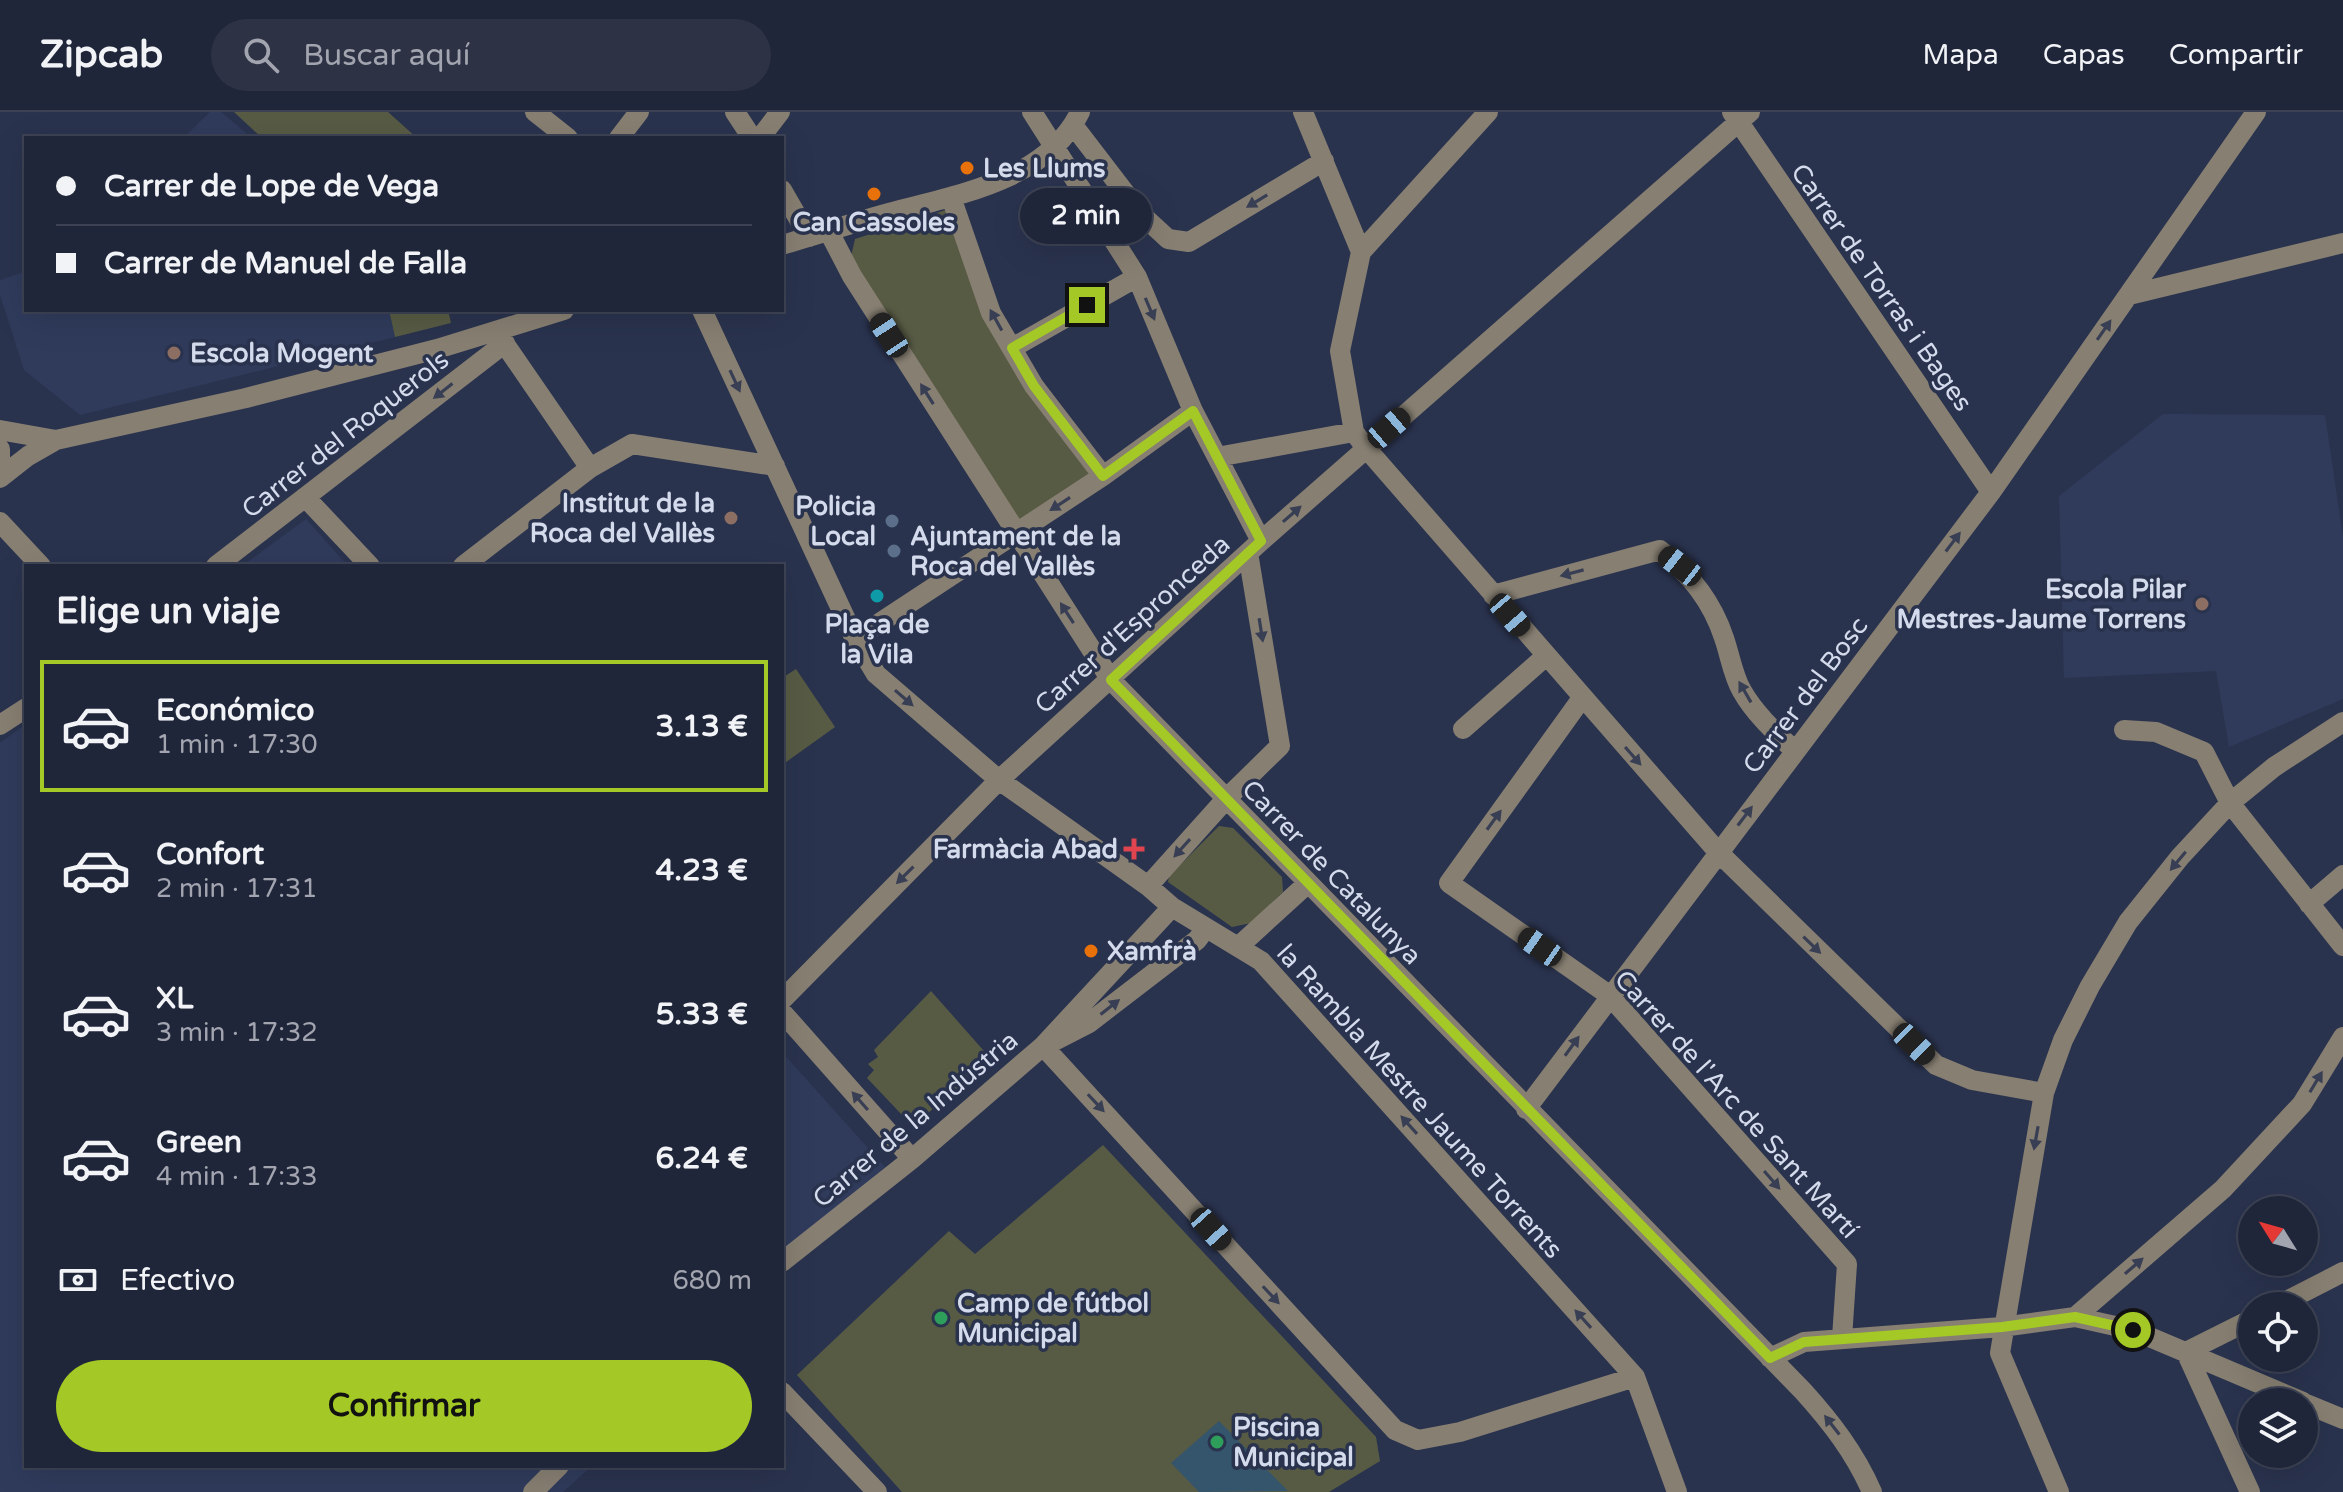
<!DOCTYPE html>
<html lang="es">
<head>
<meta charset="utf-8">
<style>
	:root { --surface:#20263a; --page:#2d3245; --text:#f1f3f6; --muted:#a2a5af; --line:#3d4354; --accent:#a4c825 }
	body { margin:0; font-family:"Varela Round",sans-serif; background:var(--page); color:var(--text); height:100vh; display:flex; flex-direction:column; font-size:30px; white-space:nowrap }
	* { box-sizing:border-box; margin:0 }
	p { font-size:26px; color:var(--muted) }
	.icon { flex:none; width:44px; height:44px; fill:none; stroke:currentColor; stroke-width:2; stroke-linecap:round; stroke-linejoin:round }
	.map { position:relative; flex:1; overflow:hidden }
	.sheet { position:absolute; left:24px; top:452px; width:760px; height:904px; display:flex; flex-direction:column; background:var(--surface); border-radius:0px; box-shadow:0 8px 32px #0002,0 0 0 2px var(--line) }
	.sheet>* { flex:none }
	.guide { position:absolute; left:24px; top:24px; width:760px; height:176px; border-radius:0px; box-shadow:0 8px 32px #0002,0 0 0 2px var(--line); display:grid; align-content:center; height:176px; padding:0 32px; background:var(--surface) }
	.needle { width:52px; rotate:307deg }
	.controls { position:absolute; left:2238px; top:1084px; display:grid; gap:16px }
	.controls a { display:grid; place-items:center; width:80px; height:80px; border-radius:50%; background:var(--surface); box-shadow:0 8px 32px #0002,0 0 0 2px var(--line); font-size:40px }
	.end { position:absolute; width:36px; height:36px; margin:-18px; border:10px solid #a4c825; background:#111; box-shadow:0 0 0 4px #111 }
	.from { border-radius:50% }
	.bubble { position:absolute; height:56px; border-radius:28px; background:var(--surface); box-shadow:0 8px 32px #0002,0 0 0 2px var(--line); font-size:26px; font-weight:700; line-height:56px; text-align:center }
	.car { position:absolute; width:24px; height:48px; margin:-24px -12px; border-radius:10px; box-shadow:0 0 6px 2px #0007; background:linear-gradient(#222 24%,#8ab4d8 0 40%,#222 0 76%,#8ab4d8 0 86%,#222 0) }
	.guide b { display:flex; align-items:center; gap:28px; height:76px; font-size:30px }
	.guide b+b { border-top:2px solid var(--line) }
	.guide i { width:20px; height:20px; background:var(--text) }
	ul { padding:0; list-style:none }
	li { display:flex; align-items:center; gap:24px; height:132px; margin:0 16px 12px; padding:0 16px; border:4px solid transparent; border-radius:0px }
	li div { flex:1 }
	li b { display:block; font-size:30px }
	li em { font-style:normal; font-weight:700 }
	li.active { border-color:var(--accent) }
	li>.icon { width:72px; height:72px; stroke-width:1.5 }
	h2 { padding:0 32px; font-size:36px; line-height:96px }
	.pay { display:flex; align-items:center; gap:20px; height:88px; padding:0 32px; font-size:30px }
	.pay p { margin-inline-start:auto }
	.cta { display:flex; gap:16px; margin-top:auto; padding:16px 32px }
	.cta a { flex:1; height:92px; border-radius:48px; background:var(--accent); color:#111; font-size:32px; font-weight:700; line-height:92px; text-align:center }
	header { display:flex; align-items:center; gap:48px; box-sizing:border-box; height:112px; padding:0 40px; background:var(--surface); border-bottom:2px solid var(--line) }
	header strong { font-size:38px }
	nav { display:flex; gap:44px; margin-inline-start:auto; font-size:28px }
	.search { width:560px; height:72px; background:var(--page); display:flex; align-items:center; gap:20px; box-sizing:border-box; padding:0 28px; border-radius:44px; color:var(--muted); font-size:30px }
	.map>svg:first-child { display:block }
	.built { fill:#303b5c }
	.green { fill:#585b44 }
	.water { fill:#35556c }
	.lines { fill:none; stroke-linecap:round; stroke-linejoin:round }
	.minor { stroke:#877f72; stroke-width:20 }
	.oneway { fill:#383e53 }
	.route { stroke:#a4c825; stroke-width:10 }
	.food-dot { fill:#e8710a; stroke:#2a334e; stroke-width:3 }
	.education-dot { fill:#8d6e63; stroke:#2a334e; stroke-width:3 }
	.service-dot { fill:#5c6f8a; stroke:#2a334e; stroke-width:3 }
	.culture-dot { fill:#0f9aa8; stroke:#2a334e; stroke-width:3 }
	.health-dot { fill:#e0444e; stroke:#2a334e; stroke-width:3 }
	.leisure-dot { fill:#2e9e5b; stroke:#2a334e; stroke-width:3 }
	.labels { text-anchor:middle; stroke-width:7; stroke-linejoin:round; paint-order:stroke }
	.poi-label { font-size:26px; font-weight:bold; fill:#d4dbec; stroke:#2a334e; text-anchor:start }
	.street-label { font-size:26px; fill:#d4dbec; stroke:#2a334e }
</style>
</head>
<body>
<header>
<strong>Zipcab</strong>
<div class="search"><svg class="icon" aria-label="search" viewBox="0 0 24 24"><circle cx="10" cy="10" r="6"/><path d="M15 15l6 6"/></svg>Buscar aquí</div>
<nav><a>Mapa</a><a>Capas</a><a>Compartir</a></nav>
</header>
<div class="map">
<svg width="2343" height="1380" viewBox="0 0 2343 1380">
	<rect width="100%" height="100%" fill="#2a334e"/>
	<!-- built -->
	<path class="built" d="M210,0H221L252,26H183Z
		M26,159V198H389L395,225L80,303L24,258L0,183V168Z
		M2163,302L2325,303L2343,425V587L2229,635L2216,559L2064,566L2059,384Z
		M306,407L348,454H242Z
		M26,612V1354H592L563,1380H0V631Z
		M782,940L885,1055L782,1145Z"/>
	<!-- green -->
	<path class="green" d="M234,0H388L417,26H262Z
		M955,95L991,201L1096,364L1016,415L850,149L855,127Z
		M389,198H448L451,211L395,225Z
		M796,557L835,615L782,653V566Z
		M1219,714L1233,716L1282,765L1283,780L1251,811L1232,815L1168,770L1169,764Z
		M931,879L991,947L921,1007L903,1004L867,966L874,958L868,952L878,945L874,938Z
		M1103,1033L1376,1325L1380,1349L1329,1380H902L797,1263L949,1119L975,1142Z"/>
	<!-- water -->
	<path class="water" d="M1219,1309L1288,1379L1199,1380L1171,1351Z"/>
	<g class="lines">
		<!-- minor -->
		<path class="minor" d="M535,0L568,26
			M735,0L752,26
			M1032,0L1137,165L1193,299L1261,429
			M1303,0L1361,140L1340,239L1354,320L1366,336L1718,740L1936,953L1972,968L2044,981
			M1732,0L1991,380
			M1073,13L1142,103L1168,127L1189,130L1324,49
			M619,26L639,0
			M760,26L780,0
			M782,78L809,125
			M951,85L991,201L1034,274L1103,364
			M828,118L852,164L1111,568L1803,1279C1831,1310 1855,1341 1872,1380
			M782,133C818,122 853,111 889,101C955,83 1047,69 1080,0
			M1361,140L1488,0
			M2129,183L2343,131
			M702,198L855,527L876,562L999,668L1148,774L1172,795L1261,849L1635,1265L1677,1380
			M498,222L590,356
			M1012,236L1137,165
			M0,318L56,328L246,286L437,237L564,198
			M0,337V363
			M1217,345L1354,320
			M0,366L28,344L56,328
			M305,385L370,454
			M0,410L41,454
			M216,454L505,231
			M463,454L590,356L632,332L775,354
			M1493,483L1660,438C1690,462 1712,489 1724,526C1730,543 1733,564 1742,579C1755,602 1776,621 1795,639
			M855,527L1103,364L1193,299
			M1582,586L1449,771L1609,883L1847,1152L1842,1226
			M0,613L26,596
			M1463,617L1546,544
			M2124,618L2156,620L2204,640L2230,691L2343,834
			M1148,774L1226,687L1280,634L1248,441
			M2309,792L2343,763
			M1238,835L1308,771
			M782,888L999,668L1261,429L1750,0
			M782,900L912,1047
			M1054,929L1089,911L1197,828L1206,816
			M1043,934L1395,1318L1418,1328L1460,1320L1635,1265
			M1526,997L1991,380L2256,0
			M782,1150L912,1047L1043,934L1172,795
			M2277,1194L2343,1160
			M2075,1205L2223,1077L2302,992L2343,925
			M1770,1246L1804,1230L2002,1215L2075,1205L2133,1218L2303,1290
			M782,1280L877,1380
			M2304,1291L2343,1307
			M533,1380L559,1354
			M2059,1380L2000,1241L2044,981L2063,928L2090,874L2128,810L2180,745L2230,691L2274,655L2343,610
			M2250,1380L2186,1240L2252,1207"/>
	</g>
	<!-- one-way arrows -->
	<defs><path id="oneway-solid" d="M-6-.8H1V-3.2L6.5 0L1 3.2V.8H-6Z" transform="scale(2)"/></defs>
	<g class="oneway">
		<use href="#oneway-solid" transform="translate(1257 89) rotate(149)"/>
		<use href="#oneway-solid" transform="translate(1150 197) rotate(67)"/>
		<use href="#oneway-solid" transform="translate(996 208) rotate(-119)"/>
		<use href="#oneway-solid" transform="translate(2104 218) rotate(-55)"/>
		<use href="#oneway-solid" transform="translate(735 269) rotate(65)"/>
		<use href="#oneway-solid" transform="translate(443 279) rotate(142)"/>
		<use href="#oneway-solid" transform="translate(927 282) rotate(-122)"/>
		<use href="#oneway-solid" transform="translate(1060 392) rotate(147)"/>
		<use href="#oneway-solid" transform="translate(1292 402) rotate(-41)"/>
		<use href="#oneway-solid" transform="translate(1953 430) rotate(-53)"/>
		<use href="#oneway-solid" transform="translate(1572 461) rotate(165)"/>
		<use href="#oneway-solid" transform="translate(1067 501) rotate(-123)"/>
		<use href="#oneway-solid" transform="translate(1261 518) rotate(81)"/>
		<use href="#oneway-solid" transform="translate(1745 580) rotate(-120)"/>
		<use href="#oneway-solid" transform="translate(904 586) rotate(41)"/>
		<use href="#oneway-solid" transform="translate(1633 644) rotate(49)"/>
		<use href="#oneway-solid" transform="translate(1745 704) rotate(-53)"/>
		<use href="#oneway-solid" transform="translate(1494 708) rotate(-54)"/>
		<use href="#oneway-solid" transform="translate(1182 736) rotate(132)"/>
		<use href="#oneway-solid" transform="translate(2178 749) rotate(130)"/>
		<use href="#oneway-solid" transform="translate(905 763) rotate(135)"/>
		<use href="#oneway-solid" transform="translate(1812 833) rotate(44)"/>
		<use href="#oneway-solid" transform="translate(1110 895) rotate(-38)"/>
		<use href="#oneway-solid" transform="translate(1572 934) rotate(-54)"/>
		<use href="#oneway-solid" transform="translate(2316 970) rotate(-59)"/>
		<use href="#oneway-solid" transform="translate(860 989) rotate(-131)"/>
		<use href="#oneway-solid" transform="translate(1096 991) rotate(47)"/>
		<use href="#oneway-solid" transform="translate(1409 1013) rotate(-132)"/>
		<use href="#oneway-solid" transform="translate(2036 1026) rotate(100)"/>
		<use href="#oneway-solid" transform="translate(1772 1068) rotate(49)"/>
		<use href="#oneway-solid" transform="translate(2134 1154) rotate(-41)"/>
		<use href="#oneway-solid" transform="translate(1271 1183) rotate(47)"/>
		<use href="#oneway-solid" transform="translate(1583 1207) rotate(-132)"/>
		<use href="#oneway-solid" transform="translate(1832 1313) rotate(-128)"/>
	</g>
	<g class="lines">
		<!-- route -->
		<path class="route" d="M1087,193L1012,236L1034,274L1103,364L1193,299L1261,429L1111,568L1770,1246L1804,1230L2002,1215L2075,1205L2133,1218"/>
	</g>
	<!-- markers -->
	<g class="food-dot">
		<circle cx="967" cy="56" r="8"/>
		<circle cx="874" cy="82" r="8"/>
		<circle cx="1091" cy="839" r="8"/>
	</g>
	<g class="education-dot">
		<circle cx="174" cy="241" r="8"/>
		<circle cx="731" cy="406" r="8"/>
		<circle cx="2202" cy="492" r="8"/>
	</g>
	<g class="service-dot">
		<circle cx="892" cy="409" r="8"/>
		<circle cx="894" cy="439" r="8"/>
	</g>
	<circle class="culture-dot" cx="877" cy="484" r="8"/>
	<path class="health-dot" d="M1130 725h8v8h8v8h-8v8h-8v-8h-8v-8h8z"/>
	<g class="leisure-dot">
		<circle cx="941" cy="1206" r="8"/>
		<circle cx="1217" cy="1330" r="8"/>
	</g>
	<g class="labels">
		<!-- poi labels -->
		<g class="poi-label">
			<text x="983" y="65">Les Llums</text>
			<text x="874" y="119" text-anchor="middle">Can Cassoles</text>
			<text x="190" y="250">Escola Mogent</text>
			<text x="715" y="400" text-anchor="end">Institut de la<tspan x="715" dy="30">Roca del Vallès</tspan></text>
			<text x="876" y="403" text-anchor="end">Policia<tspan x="876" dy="30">Local</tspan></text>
			<text x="910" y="433">Ajuntament de la<tspan x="910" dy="30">Roca del Vallès</tspan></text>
			<text x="2186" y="486" text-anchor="end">Escola Pilar<tspan x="2186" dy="30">Mestres-Jaume Torrens</tspan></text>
			<text x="877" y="521" text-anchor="middle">Plaça de<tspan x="877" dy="30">la Vila</tspan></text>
			<text x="1118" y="746" text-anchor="end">Farmàcia Abad</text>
			<text x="1107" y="848">Xamfrà</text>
			<text x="957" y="1200">Camp de fútbol<tspan x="957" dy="30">Municipal</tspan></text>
			<text x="1233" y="1324">Piscina<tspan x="1233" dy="30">Municipal</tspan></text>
		</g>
		<!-- street labels -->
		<g class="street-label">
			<text transform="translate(1882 175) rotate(55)" y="9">Carrer de Torras i Bages</text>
			<text transform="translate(345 322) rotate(-38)" y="9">Carrer del Roquerols</text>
			<text transform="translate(1132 512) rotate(-42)" y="9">Carrer d'Espronceda</text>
			<text transform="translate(1805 583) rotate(-53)" y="9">Carrer del Bosc</text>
			<text transform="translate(1332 760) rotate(46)" y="9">Carrer de Catalunya</text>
			<text transform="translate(1420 989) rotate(48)" y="9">la Rambla Mestre Jaume Torrents</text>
			<text transform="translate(1737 992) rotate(48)" y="9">Carrer de l'Arc de Sant Martí</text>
			<text transform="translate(915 1007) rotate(-40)" y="9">Carrer de la Indústria</text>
		</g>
	</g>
</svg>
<div class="controls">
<a><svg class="needle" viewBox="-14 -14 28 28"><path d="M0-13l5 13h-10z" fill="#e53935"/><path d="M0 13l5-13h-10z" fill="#a2a5af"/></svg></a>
<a><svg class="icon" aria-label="locate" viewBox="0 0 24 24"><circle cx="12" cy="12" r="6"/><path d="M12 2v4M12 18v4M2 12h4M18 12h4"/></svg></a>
<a><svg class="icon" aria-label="layers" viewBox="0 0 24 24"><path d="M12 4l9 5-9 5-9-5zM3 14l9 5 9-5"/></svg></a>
</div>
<i class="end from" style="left:2133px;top:1218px"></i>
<i class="end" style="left:1087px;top:193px"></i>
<div class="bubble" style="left:1020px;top:76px;width:132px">2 min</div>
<i class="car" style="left:889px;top:223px;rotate:327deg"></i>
<i class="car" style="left:1389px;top:316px;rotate:49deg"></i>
<i class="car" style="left:1680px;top:454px;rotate:308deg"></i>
<i class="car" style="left:1510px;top:503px;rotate:139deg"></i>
<i class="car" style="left:1540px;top:835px;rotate:305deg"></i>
<i class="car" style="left:1914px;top:932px;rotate:134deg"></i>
<i class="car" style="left:1211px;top:1117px;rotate:138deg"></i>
<div class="guide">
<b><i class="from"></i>Carrer de Lope de Vega</b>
<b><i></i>Carrer de Manuel de Falla</b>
</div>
<section class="sheet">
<h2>Elige un viaje</h2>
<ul>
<li class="active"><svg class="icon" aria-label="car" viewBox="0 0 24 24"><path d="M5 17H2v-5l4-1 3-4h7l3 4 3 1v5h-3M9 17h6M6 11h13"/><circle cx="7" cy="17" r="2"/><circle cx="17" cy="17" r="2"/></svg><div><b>Económico</b><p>1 min · 17:30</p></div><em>3.13 €</em></li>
<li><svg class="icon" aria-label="car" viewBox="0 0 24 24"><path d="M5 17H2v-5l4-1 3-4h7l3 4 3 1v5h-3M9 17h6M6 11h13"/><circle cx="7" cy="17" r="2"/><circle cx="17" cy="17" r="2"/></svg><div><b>Confort</b><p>2 min · 17:31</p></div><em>4.23 €</em></li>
<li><svg class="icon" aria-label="car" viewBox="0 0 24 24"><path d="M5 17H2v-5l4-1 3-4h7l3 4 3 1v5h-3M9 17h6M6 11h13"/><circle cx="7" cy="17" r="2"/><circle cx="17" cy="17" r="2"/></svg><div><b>XL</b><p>3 min · 17:32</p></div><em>5.33 €</em></li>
<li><svg class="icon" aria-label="car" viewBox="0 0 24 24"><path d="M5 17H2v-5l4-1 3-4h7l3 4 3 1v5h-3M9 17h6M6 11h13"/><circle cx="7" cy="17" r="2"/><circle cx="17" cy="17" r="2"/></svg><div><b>Green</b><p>4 min · 17:33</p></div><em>6.24 €</em></li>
</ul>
<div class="pay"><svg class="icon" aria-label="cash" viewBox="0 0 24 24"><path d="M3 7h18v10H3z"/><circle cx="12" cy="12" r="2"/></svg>Efectivo<p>680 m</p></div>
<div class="cta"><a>Confirmar</a></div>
</section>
</div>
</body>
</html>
